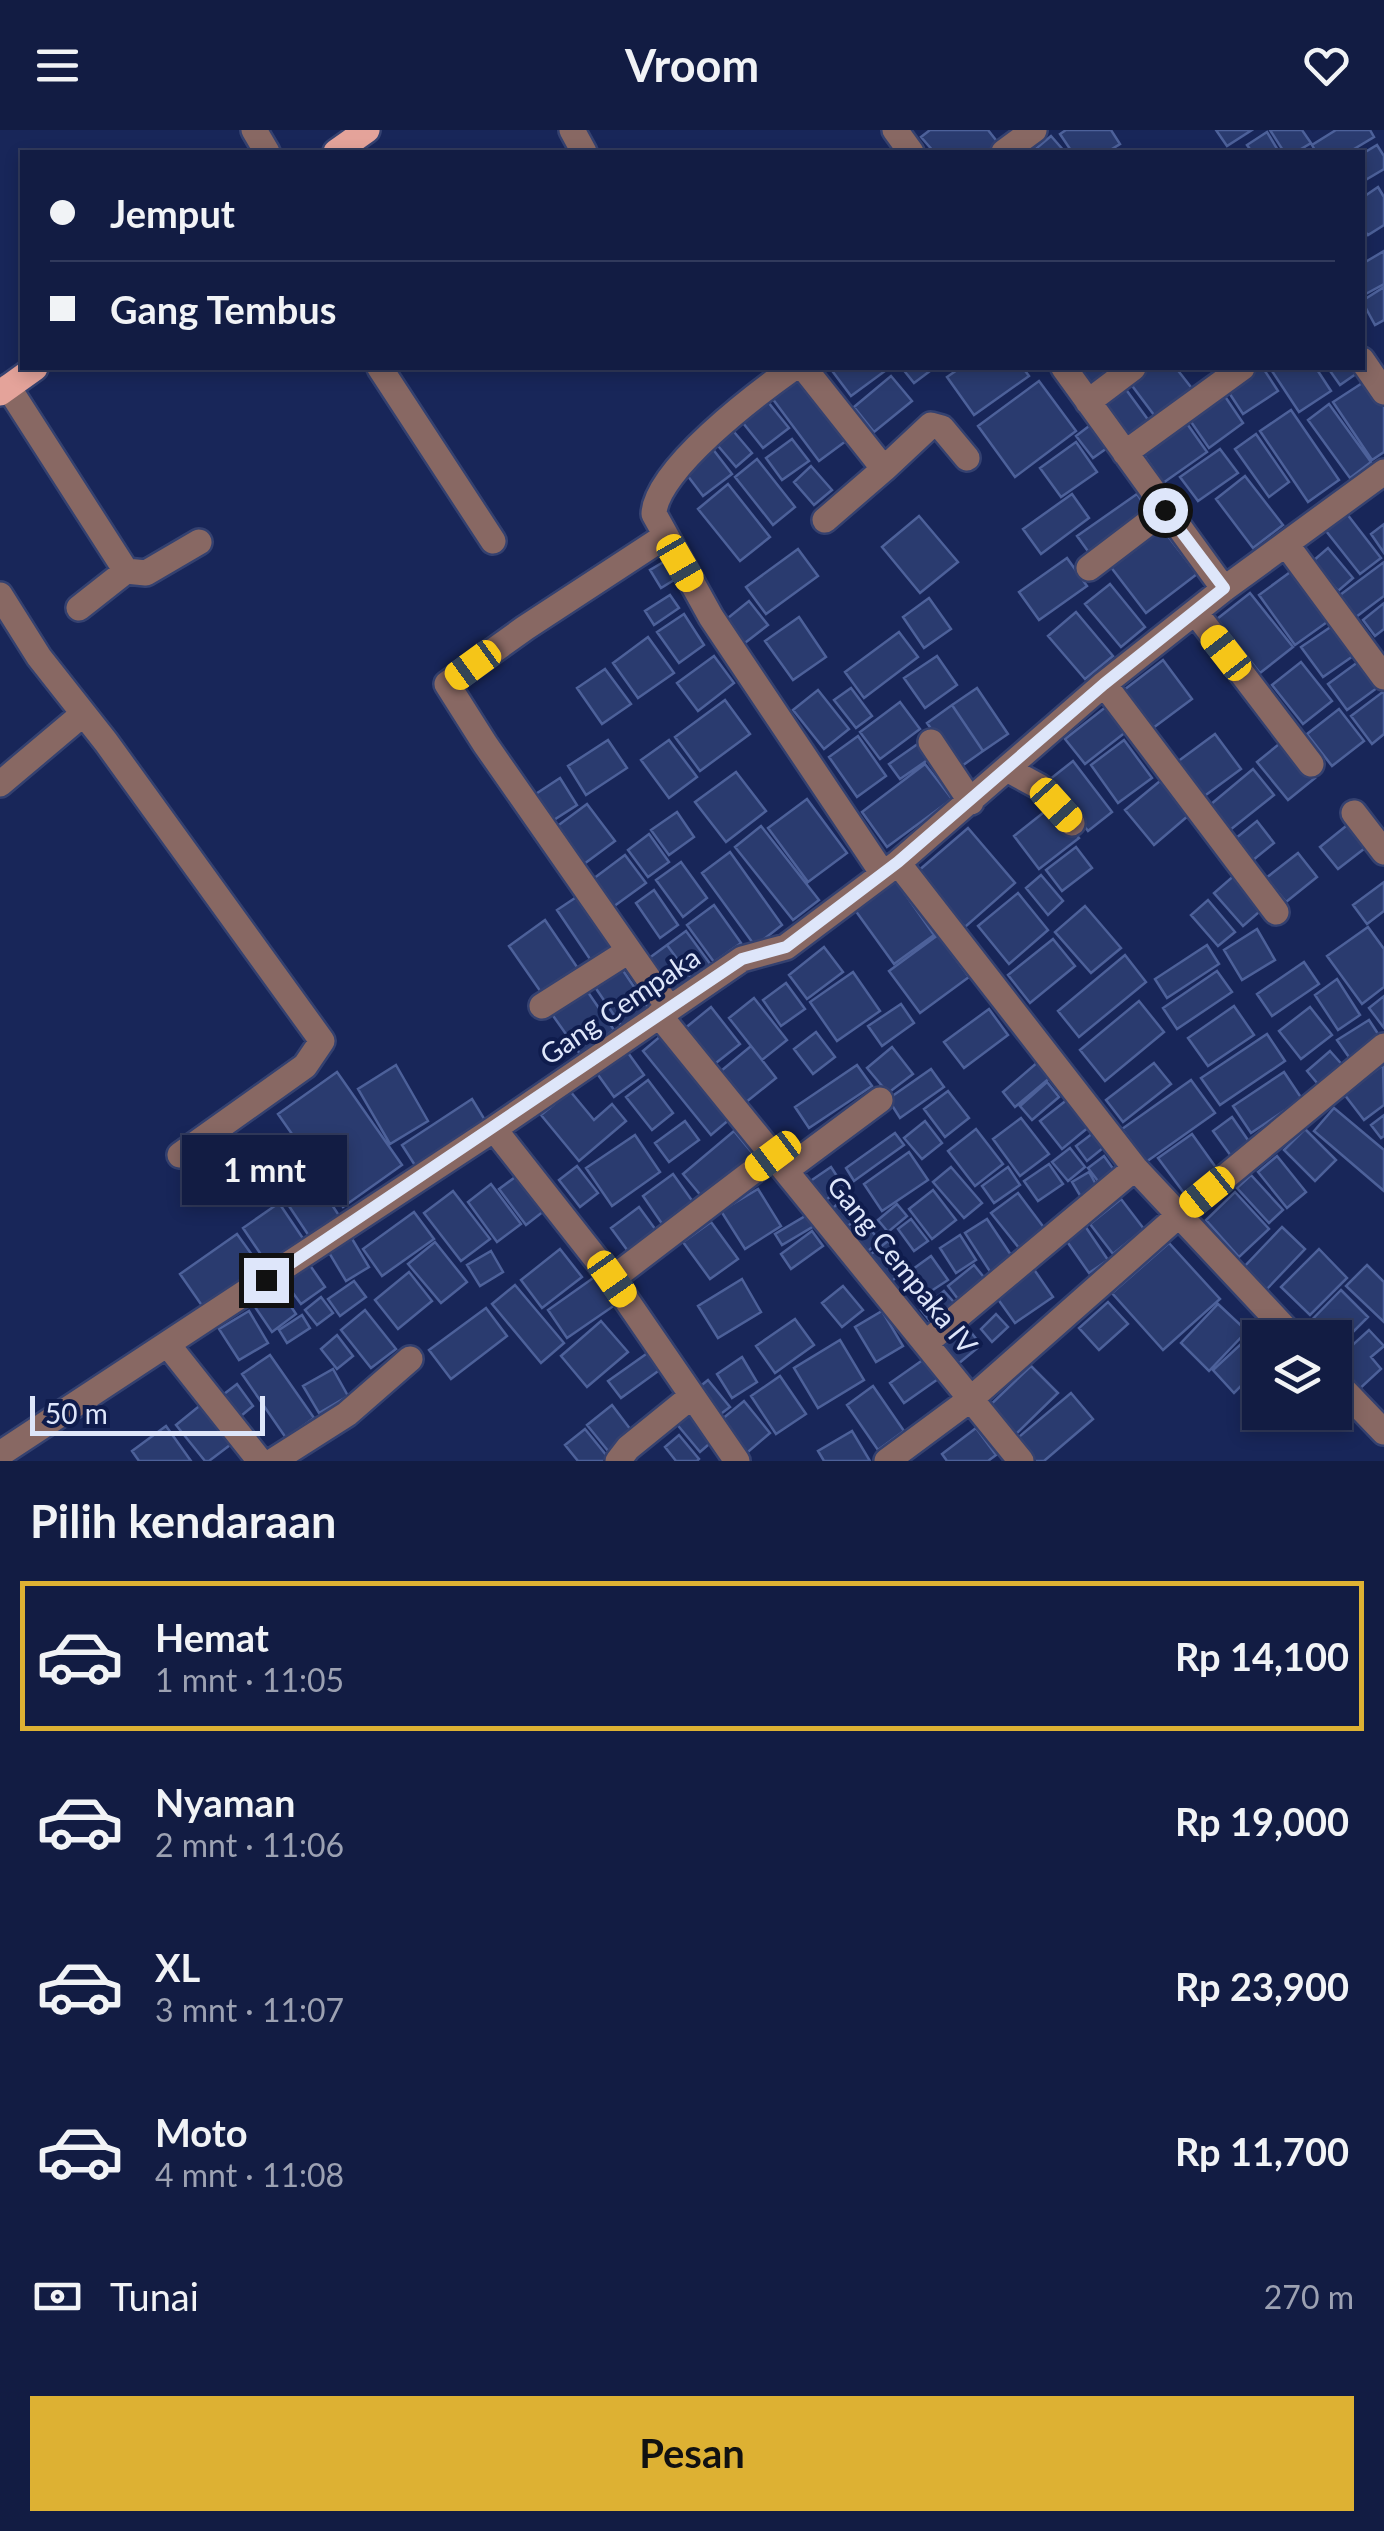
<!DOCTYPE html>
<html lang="id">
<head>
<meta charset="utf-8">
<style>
	:root { --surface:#121c43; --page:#1b254a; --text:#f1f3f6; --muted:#9ca1b2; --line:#313a5c; --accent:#ddb133 }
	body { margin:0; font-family:Lato,sans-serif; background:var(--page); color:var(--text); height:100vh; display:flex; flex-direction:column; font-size:38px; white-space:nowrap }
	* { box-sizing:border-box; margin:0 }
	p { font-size:32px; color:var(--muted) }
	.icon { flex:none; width:55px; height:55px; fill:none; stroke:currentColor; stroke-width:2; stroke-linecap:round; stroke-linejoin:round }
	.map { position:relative; height:1331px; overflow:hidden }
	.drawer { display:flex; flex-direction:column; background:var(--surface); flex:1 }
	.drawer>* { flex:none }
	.hud { position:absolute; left:20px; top:20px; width:1345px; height:220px; border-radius:0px; box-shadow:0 5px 15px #0003,0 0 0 2px var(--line); display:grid; align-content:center; height:220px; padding:0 30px; background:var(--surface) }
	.tools { position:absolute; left:1242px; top:1190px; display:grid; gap:20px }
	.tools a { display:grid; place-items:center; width:110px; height:110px; border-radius:0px; background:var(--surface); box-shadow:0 5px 15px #0003,0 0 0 2px var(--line); font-size:50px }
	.scale { position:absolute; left:30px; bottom:25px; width:235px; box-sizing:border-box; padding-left:10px; border:5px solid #dee6fa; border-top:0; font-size:28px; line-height:35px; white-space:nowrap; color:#dee6fa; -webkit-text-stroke:8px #0f1c4d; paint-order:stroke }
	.end { position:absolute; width:45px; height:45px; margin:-22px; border:12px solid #dee6fa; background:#111; box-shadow:0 0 0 5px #111 }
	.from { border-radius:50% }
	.bubble { position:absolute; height:70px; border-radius:0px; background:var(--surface); box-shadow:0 5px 15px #0003,0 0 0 2px var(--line); font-size:32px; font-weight:700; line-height:70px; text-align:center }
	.car { position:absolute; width:30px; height:60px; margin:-30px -15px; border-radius:12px; box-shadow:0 0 8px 2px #0007; background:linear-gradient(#f5c518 24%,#345 0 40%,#f5c518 0 76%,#345 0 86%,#f5c518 0) }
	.hud b { display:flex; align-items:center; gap:35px; height:95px; font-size:38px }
	.hud b+b { border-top:2px solid var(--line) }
	.hud i { width:25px; height:25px; background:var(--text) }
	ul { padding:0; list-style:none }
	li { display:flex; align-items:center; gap:30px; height:150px; margin:0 20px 15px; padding:0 10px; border:5px solid transparent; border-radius:0px }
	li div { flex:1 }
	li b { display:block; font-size:38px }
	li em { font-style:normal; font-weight:700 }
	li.selected { border-color:var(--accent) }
	li>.icon { width:90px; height:90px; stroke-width:1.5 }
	h2 { padding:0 30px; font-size:45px; line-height:120px }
	.pay { display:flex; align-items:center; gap:25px; height:110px; padding:0 30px; font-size:38px }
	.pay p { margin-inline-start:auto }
	.button { display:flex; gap:20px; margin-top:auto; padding:20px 30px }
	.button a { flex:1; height:115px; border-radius:0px; background:var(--accent); color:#111; font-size:40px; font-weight:700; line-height:115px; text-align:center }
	header { display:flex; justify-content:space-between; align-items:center; height:130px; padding:0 30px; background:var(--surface); font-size:45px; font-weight:700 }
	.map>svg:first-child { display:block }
	.building { fill:#2a3b6f; stroke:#4d619a; stroke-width:2.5 }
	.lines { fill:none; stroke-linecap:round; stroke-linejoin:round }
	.minor-casing { stroke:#344170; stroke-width:30 }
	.major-casing { stroke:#344170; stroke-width:30 }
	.minor { stroke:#886863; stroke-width:25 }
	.major { stroke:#e4a39a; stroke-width:25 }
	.route { stroke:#dee6fa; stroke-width:12 }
	.labels { text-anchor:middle; stroke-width:8; stroke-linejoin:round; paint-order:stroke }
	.street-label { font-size:28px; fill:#dee6fa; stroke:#0f1c4d }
</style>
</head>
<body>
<header><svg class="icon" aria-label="menu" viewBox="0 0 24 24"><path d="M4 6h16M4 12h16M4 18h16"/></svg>Vroom<svg class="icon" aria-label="heart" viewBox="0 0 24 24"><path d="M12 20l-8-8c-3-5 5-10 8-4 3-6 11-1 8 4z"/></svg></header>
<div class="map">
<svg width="1384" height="1331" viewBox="0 0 1384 1331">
	<rect width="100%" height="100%" fill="#182659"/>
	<!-- building -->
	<path class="building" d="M930,0H988L999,14L989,22H934L921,7Z
		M1066,0H1111L1120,14L1107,22H1072L1060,4Z
		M1216,0H1252L1227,16Z
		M1270,0H1302L1311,13L1296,22H1284Z
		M1336,0H1370L1374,7L1349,22H1316L1312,15Z
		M1267,2L1279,22H1252L1247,15Z
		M1051,6L1065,22H1032Z
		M1377,15L1384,26V39L1362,52V24Z
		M1378,57L1384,67V95L1368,105L1362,98V68Z
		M1384,121V154L1362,166V134Z
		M1384,157V190L1375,195L1362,171Z
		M830,238H889L851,266Z
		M902,238H934L914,253Z
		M960,238H1023L1029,246L974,285L947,247Z
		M1089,238H1123L1089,260L1079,244Z
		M1142,238H1176L1194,261L1157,289L1127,249Z
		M1249,238H1263L1278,261L1243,284L1224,255Z
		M1270,238H1316L1331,261L1299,282Z
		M1328,238H1362L1363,239L1340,255Z
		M802,245L850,308L819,331L772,268Z
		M891,246L912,271L874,302L854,277Z
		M1370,248L1384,270V322L1372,330L1333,272Z
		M1039,251L1076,301L1015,347L978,296Z
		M1122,254L1149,291L1124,309L1097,273Z
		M1222,262L1243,293L1209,318L1187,286Z
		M764,267L789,298L763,318L739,288Z
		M1329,274L1371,332L1350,348L1308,290Z
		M1291,280L1339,350L1308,372L1260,301Z
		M1183,288L1207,322L1163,353L1139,318Z
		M1093,293L1110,316L1093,328L1076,306Z
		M729,296L752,323L736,337L713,310Z
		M1256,304L1289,352L1269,367L1235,319Z
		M792,309L809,331L782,350L766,328Z
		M1076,312L1097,342L1061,367L1040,338Z
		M712,318L732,344L703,366L684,341Z
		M1220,319L1238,343L1198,371L1180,347Z
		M757,329L795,377L773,395L735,347Z
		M811,336L832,360L814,375L794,352Z
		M1245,346L1283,395L1253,418L1216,369Z
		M728,354L770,407L740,431L698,379Z
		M1072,364L1089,388L1041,424L1023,399Z
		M1137,364L1150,383L1090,424L1077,406Z
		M1347,384L1381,428L1360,444L1326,401Z
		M919,386L958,432L920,463L882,417Z
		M1384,394V423L1371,404Z
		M1161,397L1197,444L1146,483L1110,436Z
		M1328,418L1353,448L1338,461L1313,431Z
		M798,419L818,446L766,484L746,457Z
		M672,427L682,445L661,458L650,440Z
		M1067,428L1087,456L1039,490L1019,462Z
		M1384,432V466L1356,487L1340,465Z
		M1293,440L1330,490L1295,515L1259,465Z
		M1110,454L1145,497L1121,517L1085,474Z
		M1250,463L1293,517L1260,543L1217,489Z
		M670,465L679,478L654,495L645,481Z
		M929,468L951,499L924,518L903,487Z
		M749,471L768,495L741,516L723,492Z
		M1384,473V499L1375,506L1363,490Z
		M1076,482L1113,526L1085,549L1048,506Z
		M684,484L704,515L679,533L657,502Z
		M799,487L826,527L793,550L765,511Z
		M1335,494L1356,524L1323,547L1301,517Z
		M899,502L918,527L864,568L845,542Z
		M648,507L674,543L638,568L613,533Z
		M714,526L734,553L698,581L677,553Z
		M937,526L957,555L925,578L904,548Z
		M1362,529L1381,555L1347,580L1328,554Z
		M1163,530L1192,569L1149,601L1120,563Z
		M1301,532L1332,571L1303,594L1272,555Z
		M605,539L631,574L602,594L577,558Z
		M851,558L872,586L856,598L834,570Z
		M977,558L1008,604L983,621L952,575Z
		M818,560L849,599L824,619L793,580Z
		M1384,561V604L1372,614L1351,586Z
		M725,570L750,604L700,641L675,607Z
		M900,572L920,599L880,629L860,602Z
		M952,575L983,621L959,638L927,593Z
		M1107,576L1127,601L1085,634L1065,609Z
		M1339,579L1364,611L1332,636L1307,604Z
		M1215,604L1241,639L1199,670L1173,635Z
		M858,606L886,646L857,667L829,627Z
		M608,610L627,638L586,665L568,636Z
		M669,610L697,647L669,668L641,630Z
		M1124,610L1152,648L1118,673L1091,635Z
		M1284,610L1315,648L1288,670L1257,632Z
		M919,613L929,629L900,649L889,634Z
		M1073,631L1112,682L1088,701L1049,650Z
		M925,634L952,669L887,717L862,682Z
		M1253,639L1274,665L1230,700L1210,675Z
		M736,642L766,681L726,712L695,672Z
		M560,648L577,675L546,695L528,669Z
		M1160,651L1189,685L1154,715L1125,680Z
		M807,669L847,723L808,752L768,698Z
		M587,674L615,711L580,737L552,700Z
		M1053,675L1079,708L1039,739L1014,706Z
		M677,682L694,707L669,725L651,700Z
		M1257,691L1274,713L1247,735L1230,713Z
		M1351,692L1369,715L1338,739L1320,717Z
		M761,696L819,770L793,790L735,717Z
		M968,698L1015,753L965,797L917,742Z
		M649,704L669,732L648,747L628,720Z
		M1076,717L1092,738L1062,761L1046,740Z
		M730,722L782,795L755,816L702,743Z
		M1298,723L1317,747L1286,772L1266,748Z
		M625,725L646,753L606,782L585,755Z
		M681,732L707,768L683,787L656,750Z
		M1237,743L1266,776L1243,796L1214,763Z
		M1041,745L1063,771L1048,785L1026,758Z
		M896,751L934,805L894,834L855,780Z
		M1384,752V781L1367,794L1353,775Z
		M654,760L678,795L660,808L636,773Z
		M584,762L623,820L596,838L557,780Z
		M1018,763L1048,800L1009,834L978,796Z
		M1208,770L1235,802L1218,816L1191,785Z
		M714,775L741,813L714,832L687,795Z
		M1085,776L1121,818L1091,843L1055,802Z
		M545,790L579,840L543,865L509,816Z
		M1368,797L1384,819V857L1362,874L1327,826Z
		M1257,799L1275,830L1242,850L1224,820Z
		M686,801L711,835L692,849L667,815Z
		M938,805L969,847L920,883L889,841Z
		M1053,809L1075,836L1030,873L1008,845Z
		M667,815L692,849L666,868L641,834Z
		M1207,815L1219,834L1167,868L1155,849Z
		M824,817L843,842L807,869L789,845Z
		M1125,825L1146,852L1079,907L1058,881Z
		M1304,832L1319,854L1272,886L1257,864Z
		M622,839L649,879L622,897L595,857Z
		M1217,841L1232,862L1177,899L1163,878Z
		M853,842L880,881L837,911L810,872Z
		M1337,849L1360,885L1338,900L1315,865Z
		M786,853L805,879L781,896L763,870Z
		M583,855L614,900L580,924L549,880Z
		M1384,866V898L1369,878Z
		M754,868L787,910L762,930L729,888Z
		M1139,871L1164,902L1105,951L1080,920Z
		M901,874L914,893L882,916L868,896Z
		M1234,876L1254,905L1208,936L1188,908Z
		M711,877L740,914L707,940L678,904Z
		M1310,877L1332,905L1301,929L1279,901Z
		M989,879L1008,905L964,938L944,912Z
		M1369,890L1382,910L1351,930L1337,910Z
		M816,902L835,927L813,944L794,919Z
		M663,904L731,988L711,1005L643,921Z
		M1267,904L1285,931L1220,975L1201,948Z
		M751,916L776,948L740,977L715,946Z
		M892,917L913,944L888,963L867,938Z
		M626,920L644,945L614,967L596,942Z
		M1330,921L1346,939L1322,959L1307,941Z
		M1039,931L1052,946L1015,977L1003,962Z
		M1154,933L1171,954L1123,992L1106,970Z
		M396,935L428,991L390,1014L358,959Z
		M857,935L872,956L809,998L795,977Z
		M1383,935L1384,975L1364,990L1344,964Z
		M931,939L944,957L900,988L888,969Z
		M337,942L402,1035L343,1077L278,984Z
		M1284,942L1302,969L1251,1003L1233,976Z
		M648,950L673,983L652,1000L626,967Z
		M1191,950L1215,983L1146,1032L1122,999Z
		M1047,952L1059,967L1032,990L1020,976Z
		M570,961L594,990L612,974L626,991L579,1031L541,985Z
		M948,961L969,988L945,1007L924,979Z
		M472,969L488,995L418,1040L402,1015Z
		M1068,969L1090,996L1062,1019L1040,991Z
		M1334,978L1384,1020V1061L1314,1001Z
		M1384,985V1006L1381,1008L1371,995Z
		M1232,987L1250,1013L1231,1026L1213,1001Z
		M1021,988L1049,1024L1020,1046L993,1009Z
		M685,991L699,1010L669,1032L655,1013Z
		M925,991L942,1013L922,1029L904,1008Z
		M976,999L1003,1034L975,1056L948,1021Z
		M1305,999L1336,1030L1315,1051L1284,1020Z
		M734,1001L758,1030L707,1073L683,1044Z
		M895,1003L904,1015L854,1051L846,1038Z
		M1093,1003L1103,1018L1087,1031L1076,1016Z
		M1192,1004L1217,1039L1184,1063L1158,1028Z
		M635,1005L660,1042L612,1076L586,1038Z
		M1070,1018L1085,1037L1068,1051L1052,1032Z
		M909,1022L928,1050L882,1081L864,1054Z
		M1104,1026L1119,1047L1104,1059L1088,1038Z
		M1277,1026L1306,1062L1287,1078L1258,1042Z
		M1049,1034L1063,1054L1038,1071L1024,1051Z
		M577,1036L598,1063L580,1077L559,1050Z
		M831,1037L844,1057L820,1074L806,1054Z
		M951,1037L982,1073L964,1088L933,1052Z
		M1008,1037L1020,1055L994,1073L982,1056Z
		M522,1042L549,1077L526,1095L499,1059Z
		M1089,1042L1098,1058L1081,1067L1072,1052Z
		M673,1044L698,1079L667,1101L643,1066Z
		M1251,1045L1283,1080L1269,1093L1237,1058Z
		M315,1049L340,1087L309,1106L285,1070Z
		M491,1054L521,1094L497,1112L468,1072Z
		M758,1059L781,1096L745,1119L721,1081Z
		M933,1060L956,1090L932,1109L909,1079Z
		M453,1061L490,1109L461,1131L424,1083Z
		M1235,1062L1269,1099L1239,1127L1206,1090Z
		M1018,1063L1048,1103L1023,1123L991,1083Z
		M848,1066L862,1085L844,1099L830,1080Z
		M1121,1069L1144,1099L1113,1124L1090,1094Z
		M279,1073L304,1110L268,1135L243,1098Z
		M897,1074L907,1086L888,1102L878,1090Z
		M639,1077L661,1107L633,1128L611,1098Z
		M414,1082L434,1109L382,1146L363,1119Z
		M807,1085L814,1096L782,1115L775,1104Z
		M911,1089L928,1111L914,1121L898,1099Z
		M987,1089L1013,1128L991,1143L965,1103Z
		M711,1092L738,1129L710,1149L683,1112Z
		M864,1092L880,1111L862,1126L847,1107Z
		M1085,1096L1108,1130L1089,1143L1066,1110Z
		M1282,1097L1305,1119L1266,1160L1243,1138Z
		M812,1101L823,1116L791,1139L781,1124Z
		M237,1104L263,1140L205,1180L180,1144Z
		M960,1105L976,1130L956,1143L940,1118Z
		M351,1107L369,1137L346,1151L328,1121Z
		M888,1111L909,1137L887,1155L866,1128Z
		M435,1112L467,1152L441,1173L408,1134Z
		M1169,1113L1220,1169L1163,1220L1112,1163Z
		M560,1119L582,1147L542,1178L521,1150Z
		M1319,1119L1347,1148L1310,1185L1281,1157Z
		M491,1121L503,1142L480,1156L467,1135Z
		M931,1126L948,1150L922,1167L906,1144Z
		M307,1131L325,1157L301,1174L282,1148Z
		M974,1135L991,1156L964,1177L948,1156Z
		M1367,1135L1384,1152V1192L1346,1156Z
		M1033,1138L1053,1167L1015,1193L995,1165Z
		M409,1142L432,1171L398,1199L375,1170Z
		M596,1146L615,1175L567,1208L548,1180Z
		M742,1149L761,1182L718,1208L698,1176Z
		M354,1151L366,1167L340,1186L328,1169Z
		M276,1154L296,1184L272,1202L251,1171Z
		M515,1155L564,1213L541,1233L492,1174Z
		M843,1156L863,1180L842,1197L822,1173Z
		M1341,1160L1368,1187L1335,1220V1208H1308L1301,1201Z
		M944,1161L961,1180L937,1200L921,1180Z
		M321,1167L333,1183L317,1195L305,1180Z
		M1108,1172L1128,1194L1099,1220L1079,1198Z
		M1218,1174L1247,1201L1209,1241L1181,1213Z
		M486,1178L507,1206L451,1249L429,1220Z
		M365,1180L396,1219L371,1238L341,1200Z
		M249,1181L268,1213L239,1230L219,1199Z
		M882,1181L903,1216L876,1232L855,1197Z
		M996,1184L1008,1197L992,1212L981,1199Z
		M302,1185L310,1198L287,1213L279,1200Z
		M795,1189L814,1215L775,1243L756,1216Z
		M601,1191L628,1222L587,1257L561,1226Z
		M963,1192L981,1215L952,1239L934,1216Z
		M1369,1200L1384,1216L1371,1227L1381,1239L1355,1263L1335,1241V1231Z
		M1255,1201L1261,1208L1260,1237L1234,1263L1213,1240Z
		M337,1205L353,1226L337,1239L321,1219Z
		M840,1210L864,1250L818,1278L794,1238Z
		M649,1222L661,1239L621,1268L608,1251Z
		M270,1225L314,1288L286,1308L242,1244Z
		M742,1227L757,1252L732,1268L717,1244Z
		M927,1227L941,1247L904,1273L890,1253Z
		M1031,1236L1058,1263L1013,1307L986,1279Z
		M333,1239L348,1266L319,1283L303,1256Z
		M780,1246L806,1284L776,1304L751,1266Z
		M708,1250L730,1277L714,1289L693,1262Z
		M237,1254L253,1276L241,1286L224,1264Z
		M873,1256L904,1301L878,1320L847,1275Z
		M1071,1263L1093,1289L1044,1331H1031L1014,1311Z
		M744,1271L770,1303L742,1327L715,1295Z
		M203,1273L234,1312L209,1331H205L176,1295Z
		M612,1275L637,1308L613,1327L587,1295Z
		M692,1278L716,1308L700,1322L675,1292Z
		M166,1296L191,1331H139L132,1321Z
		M976,1298L996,1325L988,1331H947L942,1324Z
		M585,1299L611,1331H578L565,1315Z
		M852,1301L870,1331H824L818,1321Z
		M679,1305L699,1329L697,1331H676L665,1317Z"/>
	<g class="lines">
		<!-- minor casing -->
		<g class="minor-casing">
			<path id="minor" d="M254,0L267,22
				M572,0L584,22
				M895,0L911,22
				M1004,22L1034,0
				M1362,230L1384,262
				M380,238L493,411
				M793,238C758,263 655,340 654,384L711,487L883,744
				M804,238L884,339L931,295L942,298L967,328
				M1064,238L1224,459
				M8,257L126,441L146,443L199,412
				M1088,272L1133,238
				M1125,323L1242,238
				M825,390L884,339
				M664,407L525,498L447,554L485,614L669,878
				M1286,414L1384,547
				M1089,438L1165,380
				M0,465L39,527L106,612L322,911L305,936L180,1025
				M79,478L126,441
				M1195,482L1311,634
				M1104,554L1276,782
				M931,612L971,672
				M1007,639L1040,657L1072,693
				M0,654L83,584
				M1354,683L1384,722
				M898,733L1135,1038L1294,1208
				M542,876L627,822
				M659,885L1021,1331
				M494,999L612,1149L737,1331
				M786,1040L880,970
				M612,1149L773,1026
				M926,1213L1135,1038
				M168,1215L260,1331
				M1335,1251L1384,1302
				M0,1324L494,999L742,829L786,817L898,733L1104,554L1224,459L1384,342
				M273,1331L347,1284L410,1229
				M618,1331L628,1318L692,1266
				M887,1331L972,1268L1178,1086L1384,916"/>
		</g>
		<!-- major casing -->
		<g class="major-casing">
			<path id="major" d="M336,22L367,0
				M0,263L35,238"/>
		</g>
		<!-- minor -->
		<use href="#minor" class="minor"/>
		<!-- major -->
		<use href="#major" class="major"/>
	</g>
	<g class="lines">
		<!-- route -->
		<path class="route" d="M266,1150L742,829L786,817L898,732L1104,554L1224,458L1165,380"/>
	</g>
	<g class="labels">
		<!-- street labels -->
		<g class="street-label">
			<text transform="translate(620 876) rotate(-34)" y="10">Gang Cempaka</text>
			<text transform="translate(902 1135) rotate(51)" y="10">Gang Cempaka IV</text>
		</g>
	</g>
</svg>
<div class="tools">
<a><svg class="icon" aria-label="layers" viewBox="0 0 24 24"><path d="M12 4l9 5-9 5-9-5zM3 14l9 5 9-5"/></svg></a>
</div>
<div class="scale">50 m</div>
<i class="end from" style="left:1165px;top:380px"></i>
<i class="end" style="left:266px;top:1150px"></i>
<div class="bubble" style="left:182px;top:1005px;width:165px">1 mnt</div>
<i class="car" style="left:680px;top:433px;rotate:150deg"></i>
<i class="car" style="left:1226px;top:523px;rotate:322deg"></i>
<i class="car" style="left:473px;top:535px;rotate:234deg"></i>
<i class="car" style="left:1056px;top:675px;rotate:138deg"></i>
<i class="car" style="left:773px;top:1026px;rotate:233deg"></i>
<i class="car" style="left:1207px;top:1062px;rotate:231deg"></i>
<i class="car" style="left:612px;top:1149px;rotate:145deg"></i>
<div class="hud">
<b><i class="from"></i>Jemput</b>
<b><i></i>Gang Tembus</b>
</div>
</div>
<section class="drawer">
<h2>Pilih kendaraan</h2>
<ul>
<li class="selected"><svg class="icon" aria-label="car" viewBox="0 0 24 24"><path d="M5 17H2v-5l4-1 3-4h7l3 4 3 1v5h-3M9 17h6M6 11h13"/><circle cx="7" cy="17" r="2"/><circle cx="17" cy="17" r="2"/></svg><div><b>Hemat</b><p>1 mnt · 11:05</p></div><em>Rp 14,100</em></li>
<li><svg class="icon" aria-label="car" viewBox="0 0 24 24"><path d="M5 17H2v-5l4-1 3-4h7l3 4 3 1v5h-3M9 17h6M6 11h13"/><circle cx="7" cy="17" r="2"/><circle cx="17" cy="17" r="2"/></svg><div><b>Nyaman</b><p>2 mnt · 11:06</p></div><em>Rp 19,000</em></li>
<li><svg class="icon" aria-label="car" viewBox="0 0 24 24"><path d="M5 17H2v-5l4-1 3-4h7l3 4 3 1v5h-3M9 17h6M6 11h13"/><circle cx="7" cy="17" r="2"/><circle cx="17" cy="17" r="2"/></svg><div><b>XL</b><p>3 mnt · 11:07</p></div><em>Rp 23,900</em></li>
<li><svg class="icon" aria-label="car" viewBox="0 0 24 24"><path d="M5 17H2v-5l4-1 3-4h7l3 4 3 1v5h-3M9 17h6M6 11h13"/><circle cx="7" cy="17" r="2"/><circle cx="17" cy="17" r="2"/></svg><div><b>Moto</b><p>4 mnt · 11:08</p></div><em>Rp 11,700</em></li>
</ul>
<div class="pay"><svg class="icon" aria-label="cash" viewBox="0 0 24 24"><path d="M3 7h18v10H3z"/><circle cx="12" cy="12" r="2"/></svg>Tunai<p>270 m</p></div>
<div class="button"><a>Pesan</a></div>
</section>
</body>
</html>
